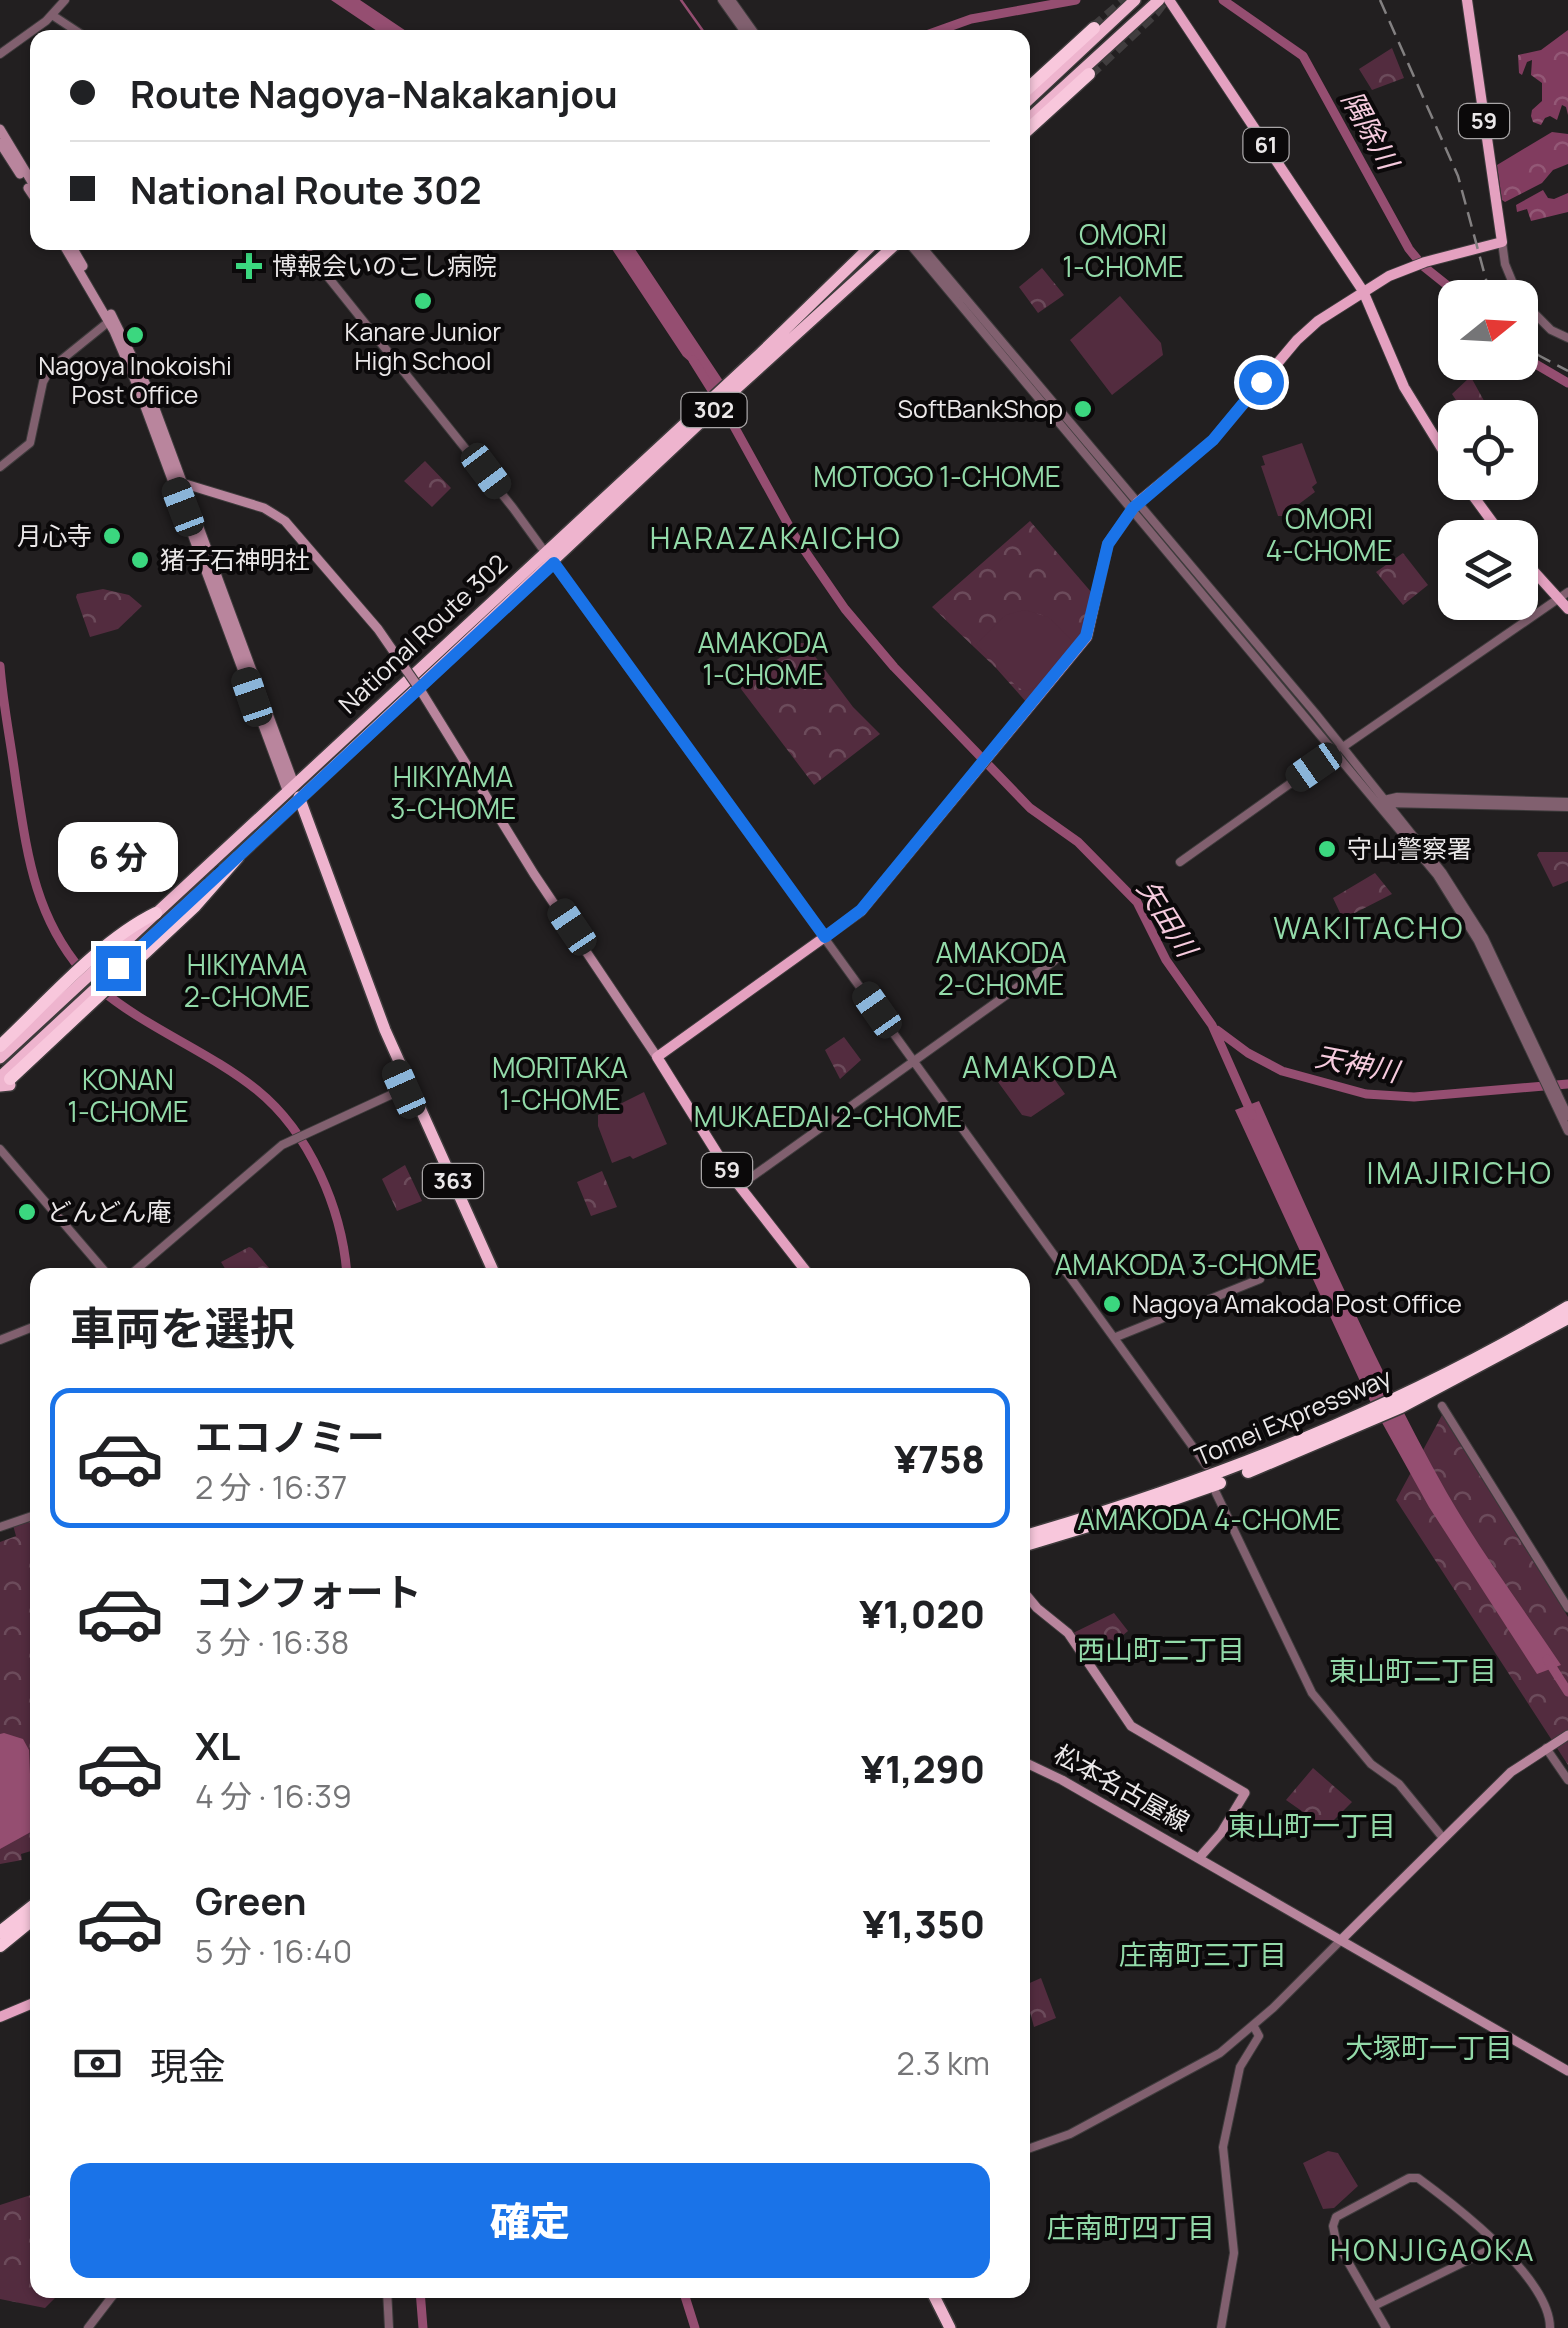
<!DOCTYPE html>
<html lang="ja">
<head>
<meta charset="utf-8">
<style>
	:root { --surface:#fff; --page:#f6f6f6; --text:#202124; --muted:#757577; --line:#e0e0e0; --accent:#1a73e8 }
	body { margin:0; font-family:Manrope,"Noto Sans JP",sans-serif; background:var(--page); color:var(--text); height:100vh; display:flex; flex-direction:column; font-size:38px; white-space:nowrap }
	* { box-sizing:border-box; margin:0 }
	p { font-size:32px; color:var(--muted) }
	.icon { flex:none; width:55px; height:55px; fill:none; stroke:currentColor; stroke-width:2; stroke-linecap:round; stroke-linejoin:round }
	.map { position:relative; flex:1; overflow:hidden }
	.side { position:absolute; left:30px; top:1268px; width:1000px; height:1030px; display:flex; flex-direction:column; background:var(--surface); border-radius:20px; box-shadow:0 2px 8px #0004 }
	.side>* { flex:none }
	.guide { position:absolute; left:30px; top:30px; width:1000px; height:220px; border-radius:20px; box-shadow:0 2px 8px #0004; display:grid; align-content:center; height:220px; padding:0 40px; background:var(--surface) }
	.needle { width:65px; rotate:72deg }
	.controls { position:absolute; left:1438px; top:280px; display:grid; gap:20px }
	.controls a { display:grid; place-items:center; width:100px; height:100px; border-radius:20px; background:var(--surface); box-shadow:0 2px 8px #0004; font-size:50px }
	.end { position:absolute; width:45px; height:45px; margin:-22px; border:12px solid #1a73e8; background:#fff; box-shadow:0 0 0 5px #fff }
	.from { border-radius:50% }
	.bubble { position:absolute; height:70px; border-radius:20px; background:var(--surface); box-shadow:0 2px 8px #0004; font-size:32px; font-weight:800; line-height:70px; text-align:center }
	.car { position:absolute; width:30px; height:60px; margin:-30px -15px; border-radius:12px; box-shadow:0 0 8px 2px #0007; background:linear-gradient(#222 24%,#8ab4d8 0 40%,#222 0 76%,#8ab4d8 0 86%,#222 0) }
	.guide b { display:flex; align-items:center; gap:35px; height:95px; font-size:38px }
	.guide b+b { border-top:2px solid var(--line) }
	.guide i { width:25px; height:25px; background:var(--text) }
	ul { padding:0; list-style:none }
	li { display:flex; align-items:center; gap:30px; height:140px; margin:0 20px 15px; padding:0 20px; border:5px solid transparent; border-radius:20px }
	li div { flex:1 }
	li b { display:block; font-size:38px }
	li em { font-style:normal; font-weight:800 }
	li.selected { border-color:var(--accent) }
	li>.icon { width:90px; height:90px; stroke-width:1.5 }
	h2 { padding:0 40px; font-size:45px; line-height:120px }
	.pay { display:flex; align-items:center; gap:25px; height:110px; padding:0 40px; font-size:38px }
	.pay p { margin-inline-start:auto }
	.action { display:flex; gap:20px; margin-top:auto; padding:20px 40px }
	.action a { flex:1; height:115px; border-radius:20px; background:var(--accent); color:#fff; font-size:40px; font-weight:800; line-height:115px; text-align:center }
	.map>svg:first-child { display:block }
	.forest { fill:url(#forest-crowns) }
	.park { fill:url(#park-crowns) }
	.pitch { fill:#532c3f }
	.water { fill:#954e71 }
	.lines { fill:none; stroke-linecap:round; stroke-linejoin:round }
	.stream { stroke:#954e71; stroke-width:2.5 }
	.river { stroke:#954e71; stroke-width:9 }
	.motorway-tunnel { stroke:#403d3e; stroke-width:12; stroke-dasharray:12 6; stroke-linecap:butt }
	.tertiary-casing { stroke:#3e3b3c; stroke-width:10 }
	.secondary-casing { stroke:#3e3b3c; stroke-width:11 }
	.primary-casing { stroke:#3e3b3c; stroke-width:12 }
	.trunk-casing { stroke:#3e3b3c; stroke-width:14 }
	.motorway-casing { stroke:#3e3b3c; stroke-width:15 }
	.tertiary { stroke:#81606f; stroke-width:8 }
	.secondary { stroke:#b9859d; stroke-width:9 }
	.primary { stroke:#e4a1c0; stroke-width:10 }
	.trunk { stroke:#eeb4ce; stroke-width:11 }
	.motorway { stroke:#f8c7dc; stroke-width:12 }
	.rail { stroke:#838081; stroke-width:2.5; stroke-dasharray:15 8; stroke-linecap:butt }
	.secondary-bridge-casing { stroke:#3e3b3c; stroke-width:11; stroke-linecap:butt }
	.secondary-bridge { stroke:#b9859d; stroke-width:9 }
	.route { stroke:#1a73e8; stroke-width:12 }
	.poi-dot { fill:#3bd77f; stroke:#0b090a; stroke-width:4 }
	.labels { text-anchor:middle; stroke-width:8; stroke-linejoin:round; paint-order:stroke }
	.shield { fill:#0b090a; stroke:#a8a5a6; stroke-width:2.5 }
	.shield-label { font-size:22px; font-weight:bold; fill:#ebe8e9 }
	.poi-label { font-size:25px; fill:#ebe8e9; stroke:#0b090a; text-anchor:start }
	.street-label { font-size:25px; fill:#ebe8e9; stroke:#0b090a }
	.water-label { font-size:28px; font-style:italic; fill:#f6cbde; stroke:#0b090a }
	.neighbourhood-label { font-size:28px; fill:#93daa9; stroke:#0b090a }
	.quarter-label { font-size:30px; letter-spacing:2.5px; fill:#93daa9; stroke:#0b090a }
</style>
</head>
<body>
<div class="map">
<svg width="1568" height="2328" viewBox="0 0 1568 2328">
	<defs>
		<pattern id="forest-crowns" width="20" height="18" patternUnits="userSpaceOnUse" patternTransform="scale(2.5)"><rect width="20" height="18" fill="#813c5f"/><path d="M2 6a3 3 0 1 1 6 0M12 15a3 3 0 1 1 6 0" fill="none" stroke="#935876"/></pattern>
		<pattern id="park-crowns" width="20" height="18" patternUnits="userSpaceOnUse" patternTransform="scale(2.5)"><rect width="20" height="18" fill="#532c3f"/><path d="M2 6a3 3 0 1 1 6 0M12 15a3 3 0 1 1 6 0" fill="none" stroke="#6c4b5b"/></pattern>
	</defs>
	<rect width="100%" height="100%" fill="#221f20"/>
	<!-- forest -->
	<path class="forest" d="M1568,30V115L1566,107L1562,105L1557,120L1550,116L1545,118L1541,125L1533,122L1531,116L1532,110L1542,101V83L1531,75L1532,60L1527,62L1522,75L1519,73L1518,55L1541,50Z
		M1552,132L1568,134V164L1553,170L1542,183L1505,202L1502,200L1497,165Z
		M1543,190L1548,198L1554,199L1568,193V212L1531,221L1527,209L1517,212L1516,205Z"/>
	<!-- park -->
	<path class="park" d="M1392,48L1404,78L1372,90L1359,69Z
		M1042,268L1064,295L1038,313L1019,287Z
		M1469,378L1472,379L1493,417H1467L1452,394Z
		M425,461L451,488L432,507L404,481Z
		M1030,521L1092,593L1080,638L1027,703L996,668L932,607Z
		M1403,553L1428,585L1403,605L1376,572Z
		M103,589L129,595L142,606L118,629L90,637L76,597L77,594Z
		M801,643H805L853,707L880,734L814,785L741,689V685Z
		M1539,852H1568V881L1553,887L1537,855Z
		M1375,873L1392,894L1343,919L1333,898Z
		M844,1037L861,1060L840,1079L825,1050Z
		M405,1165L422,1201L397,1211L382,1179Z
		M602,1171L617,1207L591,1216L577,1182Z
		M249,1247L252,1248L275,1275H229L221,1262Z
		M1442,1415L1568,1617V1765L1396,1500Z
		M37,1517V1857L33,1860L31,1851L21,1854L22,1860L0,1864V1542L16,1536L13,1525Z
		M1114,1613L1128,1631L1091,1662L1071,1634Z
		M1313,1768L1352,1802L1326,1828L1286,1800Z
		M1041,1978L1056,2018L1034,2027L1023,1986Z
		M37,2193L38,2290H63L45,2308L0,2299V2205Z"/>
	<!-- pitch -->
	<path class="pitch" d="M1120,296L1161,343L1163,355L1112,395L1070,340Z
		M1302,443L1317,483L1312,487L1315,492L1283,516H1278L1261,466L1265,465L1262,456Z
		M1025,610L1048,617L1074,642L1035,687L1026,691L1017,687L976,644L1006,615Z
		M1038,1056L1065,1094L1031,1117L1022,1115L998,1082Z
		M644,1092L667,1144L633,1159L630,1156L612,1163L598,1126V1115Z
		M1328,2151L1338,2153L1358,2186L1334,2208L1323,2209L1303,2163Z"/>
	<!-- water -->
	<path class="water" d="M331,0H360L415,37H386Z
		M608,243H631L739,405L729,410L706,376L683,356Z
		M1259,1101C1318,1233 1376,1367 1447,1493C1481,1552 1523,1608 1561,1665L1537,1674L1429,1507L1365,1392L1235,1110Z
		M4,1733L23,1739L29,1750L30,1774L37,1791L38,1828L0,1849V1734Z"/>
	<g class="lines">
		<!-- stream -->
		<path class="stream" d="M681,0L708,38"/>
		<!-- river -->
		<path class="river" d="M1223,0L1303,56L1409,249L1423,266L1463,298
			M918,38L971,19L1076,0
			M1520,355L1568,383
			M693,360L730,419L794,535L845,609L894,667L1030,808L1078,842L1137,902L1166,960L1212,1025L1252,1115
			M0,666C3,705 11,743 16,782C27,852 34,915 82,971
			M100,989C148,1029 208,1051 257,1090C310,1133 342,1209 347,1275
			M1217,1030L1248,1053L1282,1071L1366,1094L1414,1097L1568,1084
			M1547,1659L1568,1692
			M420,2290L423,2328
			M683,2290L695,2328"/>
		<!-- motorway-tunnel -->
		<path class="motorway-tunnel" d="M1094,28L1127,0
			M1089,74L1155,12L1164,0
			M193,891L386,710"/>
		<!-- tertiary casing -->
		<g class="tertiary-casing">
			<path id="tertiary" d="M722,0L749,38
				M731,0L758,38
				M52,15L87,38
				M0,54L46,21L65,0
				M300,242L513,508L1206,1465
				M908,242L1437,875L1478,941L1568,1131
				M918,242L1316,714L1442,872L1484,938L1568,1116
				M1502,242L1505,264L1519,298
				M1520,299L1551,330L1568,338
				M0,467L30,443L43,382L50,369L112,319
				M1343,747L1568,592
				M1380,801L1397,797L1568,802
				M1385,803L1568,807
				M1180,862L1336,751
				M0,1149L108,1275
				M739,1186L1054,961
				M130,1275L282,1145L410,1086
				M1116,1337L1260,1279
				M0,1340L38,1325
				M1442,1406L1568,1608
				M1216,1493L1312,1693L1371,1764L1399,1784L1443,1838
				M0,1527L38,1514
				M1546,1748L1568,1780
				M1022,2151L1070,2134L1220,2053L1273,2008L1341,1940
				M387,2290L389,2328
				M1374,2306L1499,2245
				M88,2328L117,2290
				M1221,2328L1234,2253L1223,2147L1240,2067L1259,2036L1253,2025
				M1386,2328L1336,2241L1333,2226L1336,2217L1409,2178H1418C1456,2206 1550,2278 1550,2328"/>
		</g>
		<!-- secondary casing -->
		<g class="secondary-casing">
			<path id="secondary" d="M0,129L38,192
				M0,143L20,174
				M28,188L38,203
				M62,242L114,331L137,385L287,790
				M69,242L83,266
				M111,314L147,387L294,784
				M182,483L264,508L285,521L378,629L407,671
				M421,691L534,874L657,1057
				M1022,1590L1037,1608L1068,1633L1131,1726L1245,1793L1221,1833L1199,1858
				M1022,1761L1062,1780L1568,2071
				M1341,1940L1511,1772L1568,1735"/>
		</g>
		<!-- primary casing -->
		<g class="primary-casing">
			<path id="primary" d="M1169,0L1363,291L1404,387L1455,470
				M1463,482L1504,538
				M1520,556L1568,609
				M809,1275L730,1174L657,1057L861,911L1087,637L1108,544L1138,502L1213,440L1297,340L1318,321L1389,276L1425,262L1502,242L1467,0
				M0,2017L38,2001"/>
		</g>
		<!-- trunk casing -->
		<g class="trunk-casing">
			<path id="trunk" d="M1022,106L1135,0
				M1022,125L1159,0
				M299,797L385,1030L495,1275
				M231,863L737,388L898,242
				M0,1058L761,353L875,242
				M0,1077L207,885
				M0,1086L10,1085
				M931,2290L950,2328"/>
		</g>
		<!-- motorway casing -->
		<g class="motorway-casing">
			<path id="motorway" d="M1022,94L1094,28
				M1022,135L1089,74
				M0,1046C46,1003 99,941 156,913
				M10,1079L195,906L238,857
				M1248,1472L1401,1407L1568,1318
				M1022,1537C1213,1481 1397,1409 1568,1307
				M1022,1546L1151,1507L1220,1483
				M0,1932L38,1902
				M0,1946L38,1915"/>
		</g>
		<!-- tertiary -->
		<use href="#tertiary" class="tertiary"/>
		<!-- secondary -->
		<use href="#secondary" class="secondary"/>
		<!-- primary -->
		<use href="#primary" class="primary"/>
		<!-- trunk -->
		<use href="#trunk" class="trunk"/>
		<!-- motorway -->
		<use href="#motorway" class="motorway"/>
		<!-- rail -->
		<path class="rail" d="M1380,0L1458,176L1491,298
			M1520,339L1538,355L1568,371"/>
		<!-- secondary-bridge casing -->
		<g class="secondary-bridge-casing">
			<path id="secondary-bridge" d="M407,671L421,691"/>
		</g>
		<!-- secondary-bridge -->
		<use href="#secondary-bridge" class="secondary-bridge"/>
	</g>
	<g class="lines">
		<!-- route -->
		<path class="route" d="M118,968L554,563L825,937L861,910L1086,636L1108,544L1133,508L1213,440L1261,382"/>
	</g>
	<!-- markers -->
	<g class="poi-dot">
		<path d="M244 251h10v10h10v10h-10v10h-10v-10h-10v-10h10z"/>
		<circle cx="423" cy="301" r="10"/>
		<circle cx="135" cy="335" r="10"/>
		<circle cx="1083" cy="409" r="10"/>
		<circle cx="112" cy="536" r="10"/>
		<circle cx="140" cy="560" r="10"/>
		<circle cx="1327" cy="849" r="10"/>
		<circle cx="27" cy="1212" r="10"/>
		<circle cx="1112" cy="1304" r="10"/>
	</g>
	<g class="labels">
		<!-- shield labels -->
		<g class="shield">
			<rect x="1459" y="104" width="50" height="34" rx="8"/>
			<rect x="1243.5" y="128" width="45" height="34" rx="8"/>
			<rect x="681.5" y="393" width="65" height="34" rx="8"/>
			<rect x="702" y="1153" width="50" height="34" rx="8"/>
			<rect x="423" y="1164" width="60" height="34" rx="8"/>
		</g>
		<g class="shield-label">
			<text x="1484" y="129">59</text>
			<text x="1266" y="153">61</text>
			<text x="714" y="418">302</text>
			<text x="727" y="1178">59</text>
			<text x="453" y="1189">363</text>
		</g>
		<!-- poi labels -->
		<g class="poi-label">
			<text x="272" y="275">博報会いのこし病院</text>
			<text x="423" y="341" text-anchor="middle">Kanare Junior<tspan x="423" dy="29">High School</tspan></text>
			<text x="135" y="375" text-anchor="middle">Nagoya Inokoishi<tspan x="135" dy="29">Post Office</tspan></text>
			<text x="1063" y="418" text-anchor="end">SoftBankShop</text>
			<text x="92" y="545" text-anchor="end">月心寺</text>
			<text x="160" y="569">猪子石神明社</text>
			<text x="1347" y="858">守山警察署</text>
			<text x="47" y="1221">どんどん庵</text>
			<text x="1132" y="1313">Nagoya Amakoda Post Office</text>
		</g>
		<!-- street labels -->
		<g class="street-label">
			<text transform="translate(423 634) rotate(-43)" y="9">National Route 302</text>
			<text transform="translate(1293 1417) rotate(-23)" y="9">Tomei Expressway</text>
			<text transform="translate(1122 1788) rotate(29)" y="9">松本名古屋線</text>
		</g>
		<!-- water labels -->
		<g class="water-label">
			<text transform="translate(1370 130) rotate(61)" y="10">隅除川</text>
			<text transform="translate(1167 918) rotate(58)" y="10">矢田川</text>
			<text transform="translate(1357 1064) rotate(11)" y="10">天神川</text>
		</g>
		<!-- neighbourhood labels -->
		<g class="neighbourhood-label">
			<text x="1123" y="245">OMORI<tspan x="1123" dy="32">1-CHOME</tspan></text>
			<text x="937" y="487">MOTOGO 1-CHOME</text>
			<text x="1329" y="529">OMORI<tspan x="1329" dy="32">4-CHOME</tspan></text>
			<text x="763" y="653">AMAKODA<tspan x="763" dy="32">1-CHOME</tspan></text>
			<text x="453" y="787">HIKIYAMA<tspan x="453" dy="32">3-CHOME</tspan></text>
			<text x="1001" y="963">AMAKODA<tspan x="1001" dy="32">2-CHOME</tspan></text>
			<text x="247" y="975">HIKIYAMA<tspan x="247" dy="32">2-CHOME</tspan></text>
			<text x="560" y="1078">MORITAKA<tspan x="560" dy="32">1-CHOME</tspan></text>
			<text x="128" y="1090">KONAN<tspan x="128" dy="32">1-CHOME</tspan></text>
			<text x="828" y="1127">MUKAEDAI 2-CHOME</text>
			<text x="1186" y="1275">AMAKODA 3-CHOME</text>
			<text x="1209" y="1530">AMAKODA 4-CHOME</text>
			<text x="1161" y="1660">西山町二丁目</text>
			<text x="1413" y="1681">東山町二丁目</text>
			<text x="1312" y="1836">東山町一丁目</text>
			<text x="1203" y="1965">庄南町三丁目</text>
			<text x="1429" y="2058">大塚町一丁目</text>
			<text x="1131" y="2238">庄南町四丁目</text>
		</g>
		<!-- quarter labels -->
		<g class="quarter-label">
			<text x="776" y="549">HARAZAKAICHO</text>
			<text x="1369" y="939">WAKITACHO</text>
			<text x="1041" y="1078">AMAKODA</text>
			<text x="1460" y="1184">IMAJIRICHO</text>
			<text x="1433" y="2261">HONJIGAOKA</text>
		</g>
	</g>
</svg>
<div class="controls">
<a><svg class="needle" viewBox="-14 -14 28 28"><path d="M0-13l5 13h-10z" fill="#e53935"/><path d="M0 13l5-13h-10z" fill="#757577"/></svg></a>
<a><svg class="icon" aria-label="locate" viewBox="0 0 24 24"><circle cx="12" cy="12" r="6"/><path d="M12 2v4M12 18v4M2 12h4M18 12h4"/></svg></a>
<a><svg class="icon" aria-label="layers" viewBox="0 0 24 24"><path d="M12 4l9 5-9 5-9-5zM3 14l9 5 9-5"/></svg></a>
</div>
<i class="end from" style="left:1261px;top:382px"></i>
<i class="end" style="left:118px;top:968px"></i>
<div class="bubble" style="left:58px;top:822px;width:120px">6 分</div>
<i class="car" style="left:486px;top:471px;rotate:143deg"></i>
<i class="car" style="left:183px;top:507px;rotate:339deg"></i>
<i class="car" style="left:252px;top:697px;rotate:341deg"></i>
<i class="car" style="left:1314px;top:767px;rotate:235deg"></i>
<i class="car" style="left:572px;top:927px;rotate:326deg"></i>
<i class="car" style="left:877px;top:1010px;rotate:325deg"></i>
<i class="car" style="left:404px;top:1089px;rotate:336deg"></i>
<div class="guide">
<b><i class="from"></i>Route Nagoya-Nakakanjou</b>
<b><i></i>National Route 302</b>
</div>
<section class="side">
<h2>車両を選択</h2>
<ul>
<li class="selected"><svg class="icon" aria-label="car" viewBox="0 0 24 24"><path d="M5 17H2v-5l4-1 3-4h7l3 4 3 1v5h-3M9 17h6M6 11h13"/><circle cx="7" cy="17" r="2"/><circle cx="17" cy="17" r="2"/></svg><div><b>エコノミー</b><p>2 分 · 16:37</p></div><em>¥758</em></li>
<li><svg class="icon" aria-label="car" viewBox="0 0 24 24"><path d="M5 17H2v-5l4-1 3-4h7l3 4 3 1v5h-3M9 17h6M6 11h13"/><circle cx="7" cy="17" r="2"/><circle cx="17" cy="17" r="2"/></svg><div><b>コンフォート</b><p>3 分 · 16:38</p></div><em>¥1,020</em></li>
<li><svg class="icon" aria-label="car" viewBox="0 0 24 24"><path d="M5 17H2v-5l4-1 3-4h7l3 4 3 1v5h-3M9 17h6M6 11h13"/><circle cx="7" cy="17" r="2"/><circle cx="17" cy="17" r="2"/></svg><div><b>XL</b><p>4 分 · 16:39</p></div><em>¥1,290</em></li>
<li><svg class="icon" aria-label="car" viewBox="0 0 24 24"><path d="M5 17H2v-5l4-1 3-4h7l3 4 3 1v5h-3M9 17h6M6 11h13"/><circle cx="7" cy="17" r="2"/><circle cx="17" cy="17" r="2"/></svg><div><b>Green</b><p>5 分 · 16:40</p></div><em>¥1,350</em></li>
</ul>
<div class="pay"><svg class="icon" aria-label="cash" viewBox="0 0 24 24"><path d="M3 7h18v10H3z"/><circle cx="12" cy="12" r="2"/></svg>現金<p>2.3 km</p></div>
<div class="action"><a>確定</a></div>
</section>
</div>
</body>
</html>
